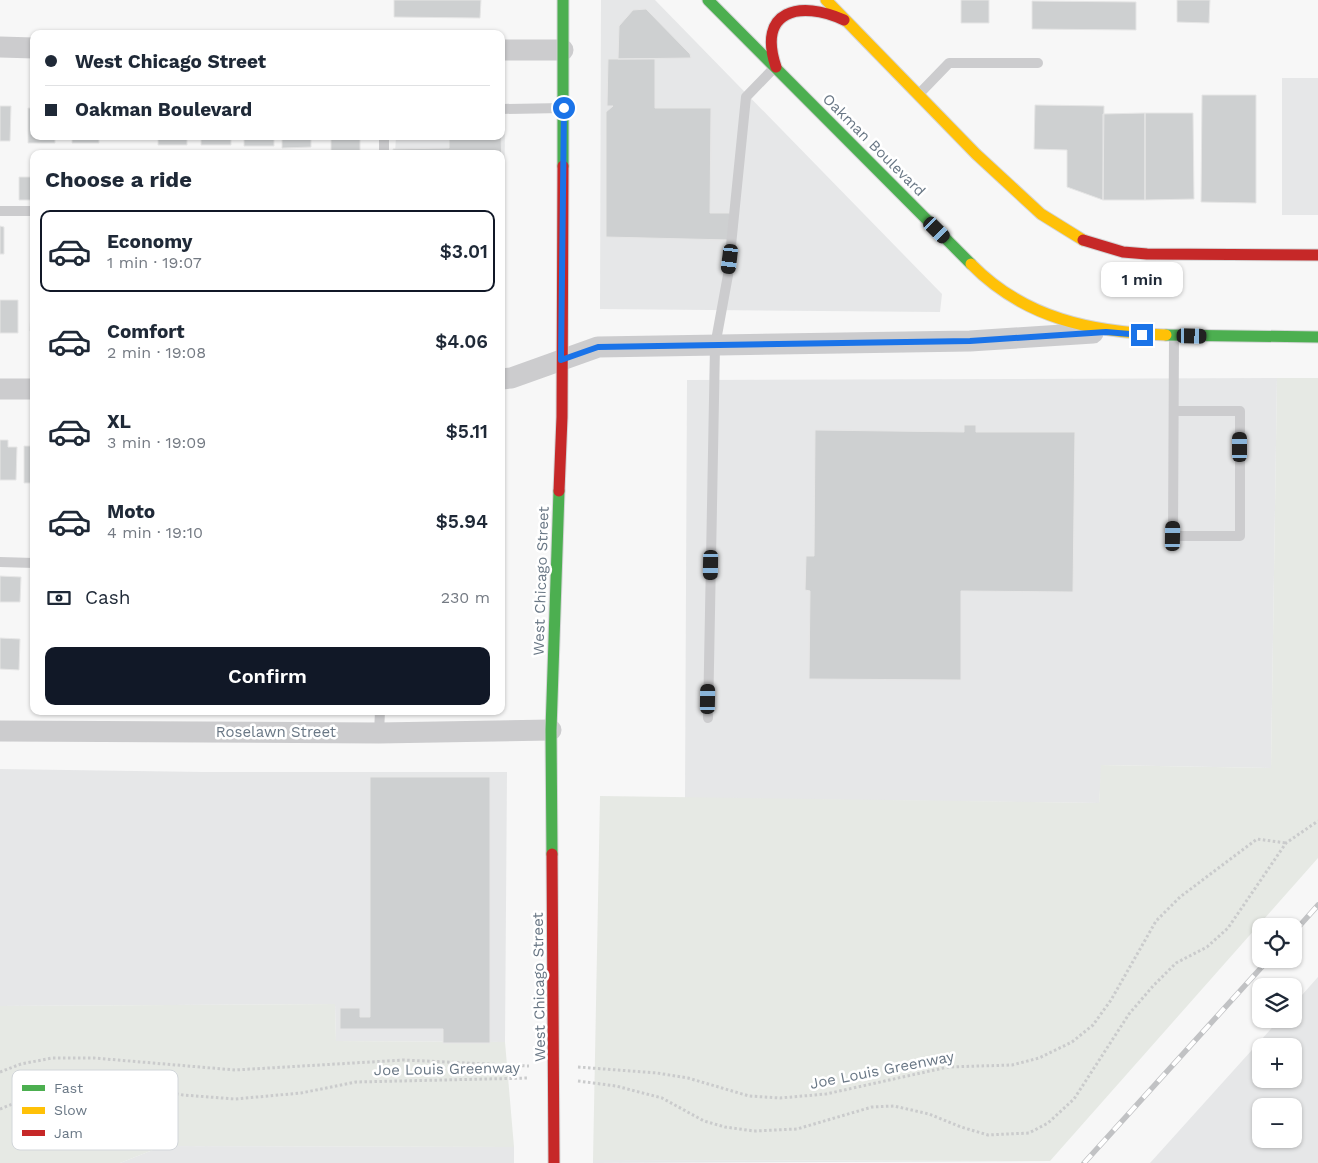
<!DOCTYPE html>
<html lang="en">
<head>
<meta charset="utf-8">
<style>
	:root { --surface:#fff; --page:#f6f6f7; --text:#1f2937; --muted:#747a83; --line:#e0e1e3; --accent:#111827 }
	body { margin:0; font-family:"Work Sans",sans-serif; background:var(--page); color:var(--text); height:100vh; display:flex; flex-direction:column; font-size:19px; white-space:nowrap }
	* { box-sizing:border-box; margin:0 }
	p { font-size:16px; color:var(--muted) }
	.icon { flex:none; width:28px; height:28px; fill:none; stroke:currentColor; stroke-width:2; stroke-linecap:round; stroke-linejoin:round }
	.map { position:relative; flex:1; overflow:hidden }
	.sheet { position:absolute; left:30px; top:150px; width:475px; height:565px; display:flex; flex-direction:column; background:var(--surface); border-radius:10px; box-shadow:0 1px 4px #0004 }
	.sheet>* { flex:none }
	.hud { position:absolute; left:30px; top:30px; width:475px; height:110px; border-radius:10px; box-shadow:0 1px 4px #0004; display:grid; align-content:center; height:110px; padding:0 15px; background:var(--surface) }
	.controls { position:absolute; left:1252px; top:918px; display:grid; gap:10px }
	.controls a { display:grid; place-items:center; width:50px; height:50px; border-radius:10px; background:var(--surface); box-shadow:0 1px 4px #0004; font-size:25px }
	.end { position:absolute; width:22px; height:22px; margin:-11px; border:6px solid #1a73e8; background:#fff; box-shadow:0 0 0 2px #fff }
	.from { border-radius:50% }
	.bubble { position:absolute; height:35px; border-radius:10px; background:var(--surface); box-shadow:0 1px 4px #0004; font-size:16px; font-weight:600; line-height:35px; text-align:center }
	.car { position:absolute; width:15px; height:30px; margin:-15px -8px; border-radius:6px; box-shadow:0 0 4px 1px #0007; background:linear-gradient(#222 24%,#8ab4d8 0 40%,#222 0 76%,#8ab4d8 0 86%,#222 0) }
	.hud b { display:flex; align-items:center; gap:18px; height:48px; font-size:19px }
	.hud b+b { border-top:1px solid var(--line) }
	.hud i { width:12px; height:12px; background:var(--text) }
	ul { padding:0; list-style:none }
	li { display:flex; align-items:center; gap:15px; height:82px; margin:0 10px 8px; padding:0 5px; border:2px solid transparent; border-radius:10px }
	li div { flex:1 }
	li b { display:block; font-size:19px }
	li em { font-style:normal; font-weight:600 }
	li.current { border-color:var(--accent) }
	li>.icon { width:45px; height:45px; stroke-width:1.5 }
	h2 { padding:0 15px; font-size:22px; line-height:60px }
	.pay { display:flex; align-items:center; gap:12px; height:55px; padding:0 15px; font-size:19px }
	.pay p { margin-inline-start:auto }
	.button { display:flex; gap:10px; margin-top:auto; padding:10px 15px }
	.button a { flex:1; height:58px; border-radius:10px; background:var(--accent); color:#fff; font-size:20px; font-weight:600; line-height:58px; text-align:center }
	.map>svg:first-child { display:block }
	.built { fill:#e6e7e8; fill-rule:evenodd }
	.green { fill:#e6e9e4 }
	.building { fill:#ced0d1; stroke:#e6e6e6 }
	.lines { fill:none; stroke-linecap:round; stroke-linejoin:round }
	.fast-casing { stroke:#d4d5d6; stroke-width:13 }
	.slow-casing { stroke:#d4d5d6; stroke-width:13 }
	.jam-casing { stroke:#d4d5d6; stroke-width:13 }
	.path { stroke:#cacbcc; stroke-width:3; stroke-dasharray:2.5 2.5; stroke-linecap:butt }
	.lane { stroke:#ccccce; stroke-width:10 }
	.street { stroke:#ccccce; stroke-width:21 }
	.fast { stroke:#4caf50; stroke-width:11 }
	.slow { stroke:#ffc107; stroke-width:11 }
	.jam { stroke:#c62828; stroke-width:11 }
	.rail-casing { stroke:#c1c2c4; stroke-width:5.5 }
	.rail { stroke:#fff; stroke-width:4; stroke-dasharray:11; stroke-linecap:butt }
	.route { stroke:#1a73e8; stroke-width:6 }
	.labels { text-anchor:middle; stroke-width:5; stroke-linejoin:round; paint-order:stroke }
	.street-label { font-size:15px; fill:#697785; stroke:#fff }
	.key { fill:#fff; stroke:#d2d6da; stroke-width:1 }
	.key-label { font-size:14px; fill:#697785 }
</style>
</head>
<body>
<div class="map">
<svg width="1318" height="1163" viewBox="0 0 1318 1163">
	<rect width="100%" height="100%" fill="#f7f7f7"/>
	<!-- built -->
	<path class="built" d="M601,0H655L942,294L940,312L600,309Z
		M1282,78H1318V215H1282Z
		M501,121H505L503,334L501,335V154H395L396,136H501Z
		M1277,378L1271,768L1102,765L1099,803L685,798L687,380Z
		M0,769L203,772H507L505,1042L336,1041L335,1004L0,1006Z
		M1318,977V1163H1150L1280,1019H1294V1004ZM1294,1046V1079H1261V1046ZM1294,1106V1139H1261V1106Z
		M163,1146L514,1147V1163H120Z
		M593,1160L1050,1161L593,1163Z"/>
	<!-- green -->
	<path class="green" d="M1277,378H1318V858L1050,1161L593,1160L600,796L1099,803L1101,765L1271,768Z
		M335,1004L336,1041L505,1042L514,1147L163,1146L120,1163H0V1006Z"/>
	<!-- building -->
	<path class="building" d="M394,0H481L480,18L394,17Z
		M961,0H989V23H961Z
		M1177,0H1210L1209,23L1177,22Z
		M1032,1L1136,2V30L1032,29Z
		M646,9L690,54L691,58L618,59L619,26L633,10Z
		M608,59H655V108H711L710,213H730V240L606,237V112L613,106H607Z
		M1202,95H1256V203L1201,202Z
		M1035,105L1104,106L1103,200L1067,187V150L1034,149Z
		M0,106H11L10,141H0Z
		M28,108H34V136H55V143H28Z
		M1145,113H1193L1194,199L1145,200Z
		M1145,113V200H1103V114Z
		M501,132L502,170L501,154H393V149L449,148V136H501Z
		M72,136H99V143H72Z
		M158,136H187V145H158Z
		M201,136H231V145H201Z
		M244,136H274V146H244Z
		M282,136H311V147L282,148Z
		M331,136H360V154H331Z
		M19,177H34V200H19Z
		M0,226L4,227V254H0Z
		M32,281H34V332L30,331Z
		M0,300H18V333H0Z
		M964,425H976V432H1075L1073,592L961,591V680L809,679L810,591L805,590L806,556H814L815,430L964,432Z
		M0,440H8V447H17L16,480H0Z
		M24,446H34V483H24Z
		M0,576L21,577L20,602H0Z
		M0,638L20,639L19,670L0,669Z
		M370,777H490V1043H443V1029H340V1008H360V1017H370Z"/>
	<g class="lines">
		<!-- fast casing -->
		<g class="fast-casing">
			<path id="fast" d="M708,0L971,264
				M563,166V0
				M1166,335L1318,337
				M552,854L551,730L559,491"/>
		</g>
		<!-- slow casing -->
		<g class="slow-casing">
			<path id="slow" d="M826,0L976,154L1041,214L1083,240
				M971,264C1025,319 1092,332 1166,335"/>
		</g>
		<!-- jam casing -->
		<g class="jam-casing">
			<path id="jam" d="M776,67C757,10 800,0 844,20
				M1083,240L1123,252L1147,254L1318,255
				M559,491L562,417L563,166
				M552,854L554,1163"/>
		</g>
		<!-- path -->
		<path class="path" d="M578,1067L657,1073L688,1078L749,1096L780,1098L826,1094L948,1067L1012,1065L1039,1058L1072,1042L1093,1025L1111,1000L1156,921L1180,897L1257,839L1286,843
			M0,1072L21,1064L52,1058H94L235,1070L404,1060L529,1066
			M578,1081L616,1086L662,1098L704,1121L725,1127L754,1131L797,1129L872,1107L894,1106L929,1114L961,1127L988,1135L1029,1133L1048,1123L1074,1099L1129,1014L1153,986L1176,963L1207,947L1228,928L1286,843L1318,821
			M0,1109L35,1095L62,1089L146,1088L183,1095L235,1099L301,1093L356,1082L529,1078"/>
		<!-- lane -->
		<path class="lane" d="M919,94L949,63H1038
			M501,109L563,108
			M384,154V136
			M0,211H34
			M1174,336L1173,536H1240V411H1175
			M0,562L34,563
			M708,718L715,346L728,275L746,97L775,67
			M379,733L380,711"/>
		<!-- street -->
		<path class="street" d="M0,47L34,48
			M501,50H563
			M501,379L511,378L598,347L970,341L1093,333
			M0,389H34
			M0,731L379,733L551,730"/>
		<!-- fast -->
		<use href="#fast" class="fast"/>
		<!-- slow -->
		<use href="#slow" class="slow"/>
		<!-- jam -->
		<use href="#jam" class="jam"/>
		<!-- rail casing -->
		<g class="rail-casing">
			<path id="rail" d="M1294,932L1318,905
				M1084,1163L1269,959"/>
		</g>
		<!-- rail -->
		<use href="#rail" class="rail"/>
	</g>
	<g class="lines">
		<!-- route -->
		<path class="route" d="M564,108L561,360L598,347L970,341L1106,332L1142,335"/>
	</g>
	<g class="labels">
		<!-- street labels -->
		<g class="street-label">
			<text transform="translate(874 145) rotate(45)" y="5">Oakman Boulevard</text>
			<text transform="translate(541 581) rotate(-88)" y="5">West Chicago Street</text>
			<text x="276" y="737">Roselawn Street</text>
			<text transform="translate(539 987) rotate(-91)" y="5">West Chicago Street</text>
			<text transform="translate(447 1069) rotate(-1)" y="5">Joe Louis Greenway</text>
			<text transform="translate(882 1070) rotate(-11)" y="5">Joe Louis Greenway</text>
		</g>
	</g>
	<!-- legend -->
	<rect x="12" y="1070" width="166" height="80" rx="8" class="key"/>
	<rect x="22" y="1085" width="23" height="6" fill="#4caf50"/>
	<rect x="22" y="1107" width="23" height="7" fill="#ffc107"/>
	<rect x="22" y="1130" width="23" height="6" fill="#c62828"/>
	<g class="key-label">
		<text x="54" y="1093">Fast</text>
		<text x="54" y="1115">Slow</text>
		<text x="54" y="1138">Jam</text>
	</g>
</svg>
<div class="controls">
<a><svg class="icon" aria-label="locate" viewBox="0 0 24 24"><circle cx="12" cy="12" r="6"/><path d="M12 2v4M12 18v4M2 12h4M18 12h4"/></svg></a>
<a><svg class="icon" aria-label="layers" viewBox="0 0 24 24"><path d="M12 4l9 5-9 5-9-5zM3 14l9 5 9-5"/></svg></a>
<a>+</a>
<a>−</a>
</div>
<i class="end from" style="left:564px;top:108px"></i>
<i class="end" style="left:1142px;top:335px"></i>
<div class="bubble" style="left:1101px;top:262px;width:82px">1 min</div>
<i class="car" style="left:937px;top:230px;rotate:135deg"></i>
<i class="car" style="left:730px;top:259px;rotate:187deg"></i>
<i class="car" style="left:1192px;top:336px;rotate:91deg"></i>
<i class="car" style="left:1240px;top:447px;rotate:0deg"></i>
<i class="car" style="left:1173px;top:536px;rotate:1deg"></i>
<i class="car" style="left:711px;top:565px;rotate:181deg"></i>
<i class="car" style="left:708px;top:699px;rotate:1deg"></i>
<div class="hud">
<b><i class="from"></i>West Chicago Street</b>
<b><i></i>Oakman Boulevard</b>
</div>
<section class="sheet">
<h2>Choose a ride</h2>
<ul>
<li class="current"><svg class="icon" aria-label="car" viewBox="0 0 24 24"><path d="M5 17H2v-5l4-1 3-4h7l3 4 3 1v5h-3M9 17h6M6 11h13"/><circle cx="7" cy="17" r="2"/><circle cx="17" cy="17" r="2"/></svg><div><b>Economy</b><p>1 min · 19:07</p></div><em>$3.01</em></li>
<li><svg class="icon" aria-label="car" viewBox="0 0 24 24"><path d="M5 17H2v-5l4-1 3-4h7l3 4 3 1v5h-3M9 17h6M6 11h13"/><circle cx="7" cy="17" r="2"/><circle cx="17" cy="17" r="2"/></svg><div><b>Comfort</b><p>2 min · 19:08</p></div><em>$4.06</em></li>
<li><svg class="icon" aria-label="car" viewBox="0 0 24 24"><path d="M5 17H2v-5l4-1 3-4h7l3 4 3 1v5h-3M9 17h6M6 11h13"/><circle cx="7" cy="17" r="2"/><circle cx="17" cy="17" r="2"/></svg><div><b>XL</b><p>3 min · 19:09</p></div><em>$5.11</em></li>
<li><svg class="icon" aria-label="car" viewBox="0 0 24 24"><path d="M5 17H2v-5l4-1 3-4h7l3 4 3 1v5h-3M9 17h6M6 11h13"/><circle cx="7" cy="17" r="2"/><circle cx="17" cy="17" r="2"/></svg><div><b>Moto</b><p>4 min · 19:10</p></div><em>$5.94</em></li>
</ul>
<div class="pay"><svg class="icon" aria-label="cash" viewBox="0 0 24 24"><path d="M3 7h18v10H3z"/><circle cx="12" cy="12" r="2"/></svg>Cash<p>230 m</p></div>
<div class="button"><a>Confirm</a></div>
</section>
</div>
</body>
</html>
